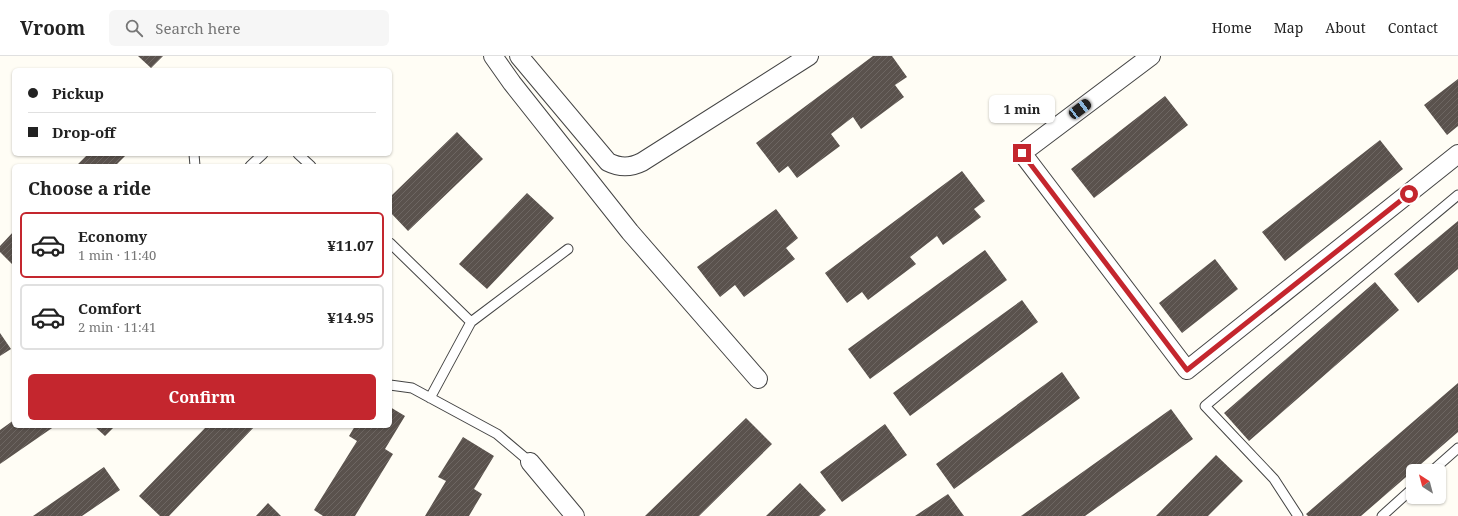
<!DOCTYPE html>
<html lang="en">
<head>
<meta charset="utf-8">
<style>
	:root { --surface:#fff; --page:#f6f6f6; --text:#222; --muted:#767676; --line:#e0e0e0; --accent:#c4262e }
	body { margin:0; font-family:"Noto Serif",serif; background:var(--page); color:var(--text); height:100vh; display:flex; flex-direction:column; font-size:15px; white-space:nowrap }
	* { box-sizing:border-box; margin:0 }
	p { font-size:13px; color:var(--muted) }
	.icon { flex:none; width:22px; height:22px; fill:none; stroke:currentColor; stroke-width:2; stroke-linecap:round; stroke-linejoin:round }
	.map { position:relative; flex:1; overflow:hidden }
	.details { position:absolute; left:12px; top:108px; width:380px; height:264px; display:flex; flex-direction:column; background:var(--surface); border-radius:6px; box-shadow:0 1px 3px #0004 }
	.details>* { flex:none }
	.banner { position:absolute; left:12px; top:12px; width:380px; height:88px; border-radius:6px; box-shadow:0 1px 3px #0004; display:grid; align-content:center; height:88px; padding:0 16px; background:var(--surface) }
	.needle { width:26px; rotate:324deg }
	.tools { position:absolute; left:1406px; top:408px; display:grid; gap:8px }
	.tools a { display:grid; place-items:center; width:40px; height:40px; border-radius:6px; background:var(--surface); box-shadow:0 1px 3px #0004; font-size:20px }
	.end { position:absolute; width:18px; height:18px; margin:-9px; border:5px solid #c4262e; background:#fff; box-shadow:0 0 0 2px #fff }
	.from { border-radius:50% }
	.bubble { position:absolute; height:28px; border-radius:6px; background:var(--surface); box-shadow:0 1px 3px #0004; font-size:13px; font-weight:700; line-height:28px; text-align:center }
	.car { position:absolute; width:12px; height:24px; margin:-12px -6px; border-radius:5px; box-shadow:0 0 3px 1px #0007; background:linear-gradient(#222 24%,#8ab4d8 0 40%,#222 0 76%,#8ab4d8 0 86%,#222 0) }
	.banner b { display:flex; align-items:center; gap:14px; height:38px; font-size:15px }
	.banner b+b { border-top:1px solid var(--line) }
	.banner i { width:10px; height:10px; background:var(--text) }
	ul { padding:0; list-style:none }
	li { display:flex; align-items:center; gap:12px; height:66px; margin:0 8px 6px; padding:0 8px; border:2px solid var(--line); border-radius:6px }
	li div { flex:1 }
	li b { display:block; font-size:15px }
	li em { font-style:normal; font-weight:700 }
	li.active { border-color:var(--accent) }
	li>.icon { width:36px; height:36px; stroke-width:1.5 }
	h2 { padding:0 16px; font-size:18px; line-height:48px }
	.button { display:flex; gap:8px; margin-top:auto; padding:8px 16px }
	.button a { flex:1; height:46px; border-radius:6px; background:var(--accent); color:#fff; font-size:16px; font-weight:700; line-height:46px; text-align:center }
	header { display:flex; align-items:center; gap:24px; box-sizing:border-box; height:56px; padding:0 20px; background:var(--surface); border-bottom:1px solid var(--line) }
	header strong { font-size:19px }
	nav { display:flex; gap:22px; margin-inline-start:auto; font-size:14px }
	.search { width:280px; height:36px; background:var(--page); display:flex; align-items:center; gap:10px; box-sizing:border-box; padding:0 14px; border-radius:6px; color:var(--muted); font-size:15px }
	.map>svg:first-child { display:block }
	.building { fill:url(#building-hatch) }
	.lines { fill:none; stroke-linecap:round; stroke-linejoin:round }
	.service-casing { stroke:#444; stroke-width:11 }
	.minor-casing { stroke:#444; stroke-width:20 }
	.service { stroke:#fff; stroke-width:9 }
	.minor { stroke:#fff; stroke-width:18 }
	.route { stroke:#c4262e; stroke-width:5 }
</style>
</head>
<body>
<header>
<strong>Vroom</strong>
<div class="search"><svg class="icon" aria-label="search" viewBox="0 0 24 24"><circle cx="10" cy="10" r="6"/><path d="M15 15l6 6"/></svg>Search here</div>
<nav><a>Home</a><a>Map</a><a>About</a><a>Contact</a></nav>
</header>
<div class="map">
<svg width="1458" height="460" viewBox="0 0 1458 460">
	<defs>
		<pattern id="building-hatch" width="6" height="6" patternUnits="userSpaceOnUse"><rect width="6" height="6" fill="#5a524d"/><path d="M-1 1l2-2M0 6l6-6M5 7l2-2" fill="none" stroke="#6d6662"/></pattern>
	</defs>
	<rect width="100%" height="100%" fill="#fffdf5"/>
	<!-- building -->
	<path class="building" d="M138,0H163L151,12Z
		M873,0H892L907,21L895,29L904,41L861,73L853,61L831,78L840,90L797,122L788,110L779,117L756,87Z
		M1458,23V70L1447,79L1424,49Z
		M1165,40L1188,69L1094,142L1071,113Z
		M457,76L483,103L408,175L390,156V141Z
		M1380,84L1403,113L1285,205L1262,176Z
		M88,98H127L115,110H76Z
		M962,115L985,145L974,153L981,161L943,189L937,180L910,201L916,208L868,244L862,236L847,247L825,217Z
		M527,137L554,162L487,233L459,208Z
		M776,153L798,182L786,192L795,203L744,241L735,229L720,241L697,211Z
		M1458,165V213L1418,247L1394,218Z
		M14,175V210L0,196V190Z
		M985,194L1007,224L870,323L848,293Z
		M1215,203L1238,233L1182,277L1159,247Z
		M1375,226L1399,254L1249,385L1224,357Z
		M1022,244L1038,266L910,360L893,337Z
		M0,277L11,293L0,300Z
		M1062,316L1080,342L954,433L936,408Z
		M1458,327V376L1361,460H1308L1306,458Z
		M390,351L405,360L385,393L393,398L355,460H323L314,454L357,385L349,380L355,370H390Z
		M1171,353L1193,383L1085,460H1021Z
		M746,362L772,388L699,460H645Z
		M14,364V370H55L0,408V374Z
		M885,368L907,399L842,446L820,416Z
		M94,370H115L105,380Z
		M207,370H255L169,460H160L139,440Z
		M463,381L494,400L474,433L482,438L469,460H425L446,425L438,421Z
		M1216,399L1243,425L1208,460H1156Z
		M104,411L120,434L82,460H33Z
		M800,427L826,454L819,460H766Z
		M948,438L964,460H915Z
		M268,447L281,460H256Z"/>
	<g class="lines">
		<!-- service casing -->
		<g class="service-casing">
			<path id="service" d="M194,98L195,110
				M298,98L311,110
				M250,110L263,98
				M390,187L471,266
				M390,329L412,332L497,378L530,406
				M430,342L471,266L568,193
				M1432,415L1458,392
				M1298,460L1274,423L1205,350L1458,139
				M1382,460L1413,432"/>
		</g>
		<!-- minor casing -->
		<g class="minor-casing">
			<path id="minor" d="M493,0L512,27L630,176L758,323
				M519,0L608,106C620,112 630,112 642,106L809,0
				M1151,0L1022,97L1187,314L1458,98
				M530,406L575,460"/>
		</g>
		<!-- service -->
		<use href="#service" class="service"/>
		<!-- minor -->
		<use href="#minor" class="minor"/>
	</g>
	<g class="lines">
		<!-- route -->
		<path class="route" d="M1022,97L1187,314L1409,138"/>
	</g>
</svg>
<div class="tools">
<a><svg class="needle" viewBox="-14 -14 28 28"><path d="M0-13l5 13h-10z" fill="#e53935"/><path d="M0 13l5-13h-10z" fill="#767676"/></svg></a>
</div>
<i class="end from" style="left:1409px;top:138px"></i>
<i class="end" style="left:1022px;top:97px"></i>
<div class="bubble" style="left:989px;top:39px;width:66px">1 min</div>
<i class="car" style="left:1080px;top:53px;rotate:53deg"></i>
<div class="banner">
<b><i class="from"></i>Pickup</b>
<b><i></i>Drop-off</b>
</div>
<section class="details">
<h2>Choose a ride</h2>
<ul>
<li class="active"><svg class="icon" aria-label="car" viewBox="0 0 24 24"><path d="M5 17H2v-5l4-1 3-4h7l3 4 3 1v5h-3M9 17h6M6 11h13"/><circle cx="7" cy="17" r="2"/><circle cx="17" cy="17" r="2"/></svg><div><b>Economy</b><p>1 min · 11:40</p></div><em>¥11.07</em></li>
<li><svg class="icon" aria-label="car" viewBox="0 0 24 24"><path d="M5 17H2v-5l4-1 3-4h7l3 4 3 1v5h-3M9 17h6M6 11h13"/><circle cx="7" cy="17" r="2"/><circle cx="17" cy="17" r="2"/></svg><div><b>Comfort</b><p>2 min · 11:41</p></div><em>¥14.95</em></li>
</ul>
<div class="button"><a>Confirm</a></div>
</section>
</div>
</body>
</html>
